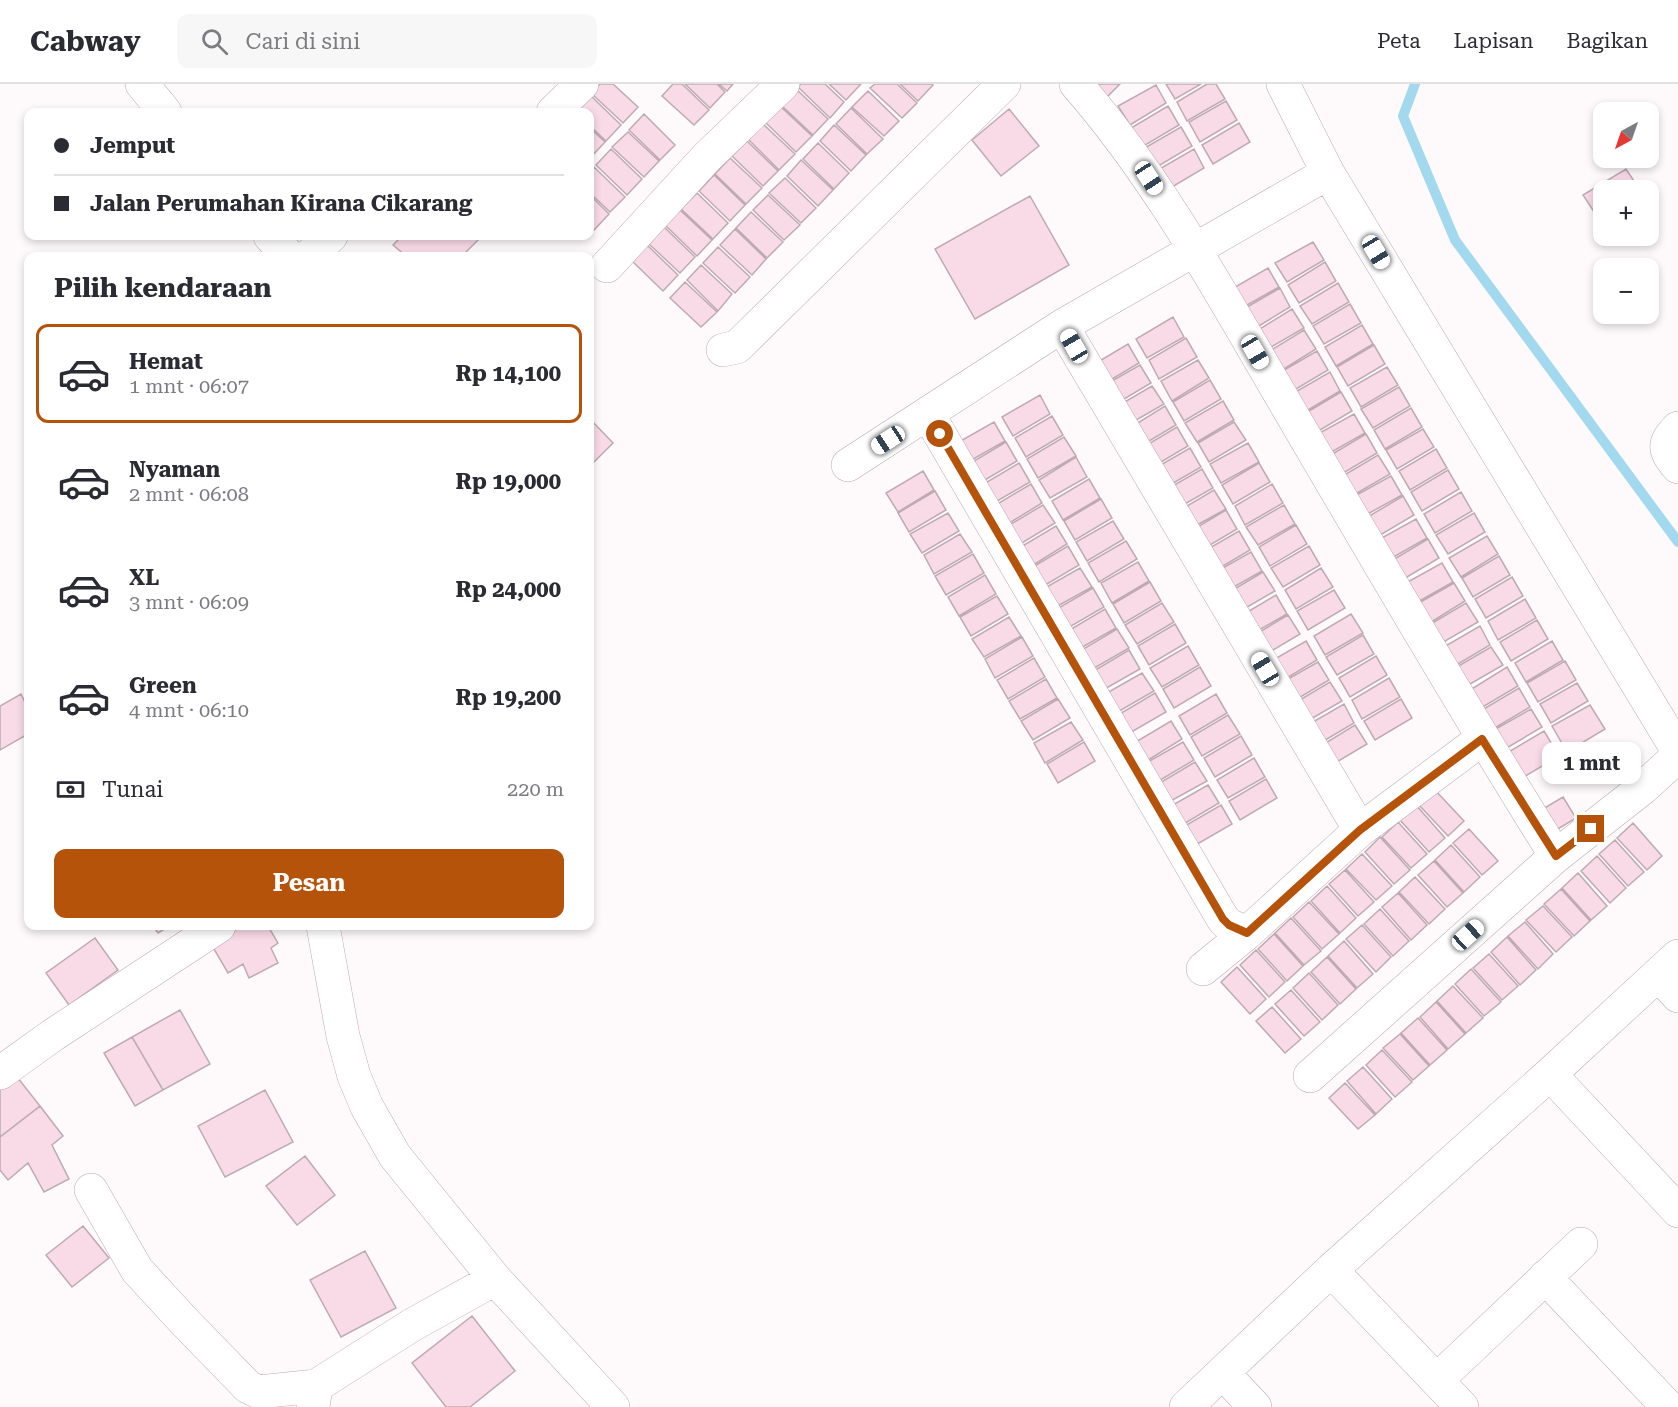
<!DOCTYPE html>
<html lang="id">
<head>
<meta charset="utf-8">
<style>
	:root { --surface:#fff; --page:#f7f7f7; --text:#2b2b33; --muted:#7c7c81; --line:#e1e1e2; --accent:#b45309 }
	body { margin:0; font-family:"Roboto Serif",serif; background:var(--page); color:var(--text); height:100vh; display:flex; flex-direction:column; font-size:22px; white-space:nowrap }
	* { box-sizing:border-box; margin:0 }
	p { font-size:20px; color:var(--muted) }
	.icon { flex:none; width:33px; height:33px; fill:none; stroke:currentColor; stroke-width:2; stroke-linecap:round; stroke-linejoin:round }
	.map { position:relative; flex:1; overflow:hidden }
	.drawer { position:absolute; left:24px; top:168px; width:570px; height:678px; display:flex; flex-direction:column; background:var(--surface); border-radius:12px; box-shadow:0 3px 9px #0003 }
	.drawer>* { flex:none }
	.hud { position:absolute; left:24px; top:24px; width:570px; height:132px; border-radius:12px; box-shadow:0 3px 9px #0003; display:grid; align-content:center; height:132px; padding:0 30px; background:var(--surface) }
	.needle { width:39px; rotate:220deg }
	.buttons { position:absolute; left:1593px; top:18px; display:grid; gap:12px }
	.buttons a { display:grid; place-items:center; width:66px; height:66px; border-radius:12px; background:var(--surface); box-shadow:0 3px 9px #0003; font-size:30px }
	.end { position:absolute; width:27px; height:27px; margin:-14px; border:8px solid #b45309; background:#fff; box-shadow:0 0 0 3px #fff }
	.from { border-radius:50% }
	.bubble { position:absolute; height:42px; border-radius:12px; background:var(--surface); box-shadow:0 3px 9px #0003; font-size:20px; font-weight:700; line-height:42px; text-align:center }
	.car { position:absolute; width:18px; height:36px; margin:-18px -9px; border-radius:8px; box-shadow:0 0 4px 2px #0007; background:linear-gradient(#fff 24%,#345 0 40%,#fff 0 76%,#345 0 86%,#fff 0) }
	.hud b { display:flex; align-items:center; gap:21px; height:57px; font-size:22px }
	.hud b+b { border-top:2px solid var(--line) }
	.hud i { width:15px; height:15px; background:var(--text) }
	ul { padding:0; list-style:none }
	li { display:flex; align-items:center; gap:18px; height:99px; margin:0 12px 9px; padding:0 18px; border:3px solid transparent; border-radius:12px }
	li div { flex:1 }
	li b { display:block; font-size:22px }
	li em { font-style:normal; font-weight:700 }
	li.active { border-color:var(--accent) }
	li>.icon { width:54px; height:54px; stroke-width:1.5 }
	h2 { padding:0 30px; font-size:27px; line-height:72px }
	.pay { display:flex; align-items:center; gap:15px; height:66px; padding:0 30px; font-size:22px }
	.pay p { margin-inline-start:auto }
	.action { display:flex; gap:12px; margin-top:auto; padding:12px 30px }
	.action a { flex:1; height:69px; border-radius:12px; background:var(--accent); color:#fff; font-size:24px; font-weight:700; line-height:69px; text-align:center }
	header { display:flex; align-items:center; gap:36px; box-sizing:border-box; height:84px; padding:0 30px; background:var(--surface); border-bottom:2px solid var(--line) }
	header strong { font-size:28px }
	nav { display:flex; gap:33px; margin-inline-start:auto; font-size:21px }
	.search { width:420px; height:54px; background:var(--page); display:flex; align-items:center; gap:15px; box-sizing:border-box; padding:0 21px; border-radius:12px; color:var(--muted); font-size:22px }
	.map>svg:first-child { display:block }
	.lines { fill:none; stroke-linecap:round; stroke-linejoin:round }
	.stream { stroke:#a3d9ef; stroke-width:10 }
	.building { fill:#f9dae7; stroke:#beabb2; stroke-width:1.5 }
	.minor-casing { stroke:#bdaab2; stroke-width:34 }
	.minor { stroke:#fff; stroke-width:33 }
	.route { stroke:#b45309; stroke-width:8 }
</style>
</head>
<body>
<header>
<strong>Cabway</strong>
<div class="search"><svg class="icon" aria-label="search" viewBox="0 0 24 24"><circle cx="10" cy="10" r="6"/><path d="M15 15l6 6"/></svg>Cari di sini</div>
<nav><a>Peta</a><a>Lapisan</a><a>Bagikan</a></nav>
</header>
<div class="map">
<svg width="1678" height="1323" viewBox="0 0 1678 1323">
	<rect width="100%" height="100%" fill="#fefafb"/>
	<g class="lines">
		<!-- stream -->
		<path class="stream" d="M1415,0L1403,32L1455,156L1678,458"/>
	</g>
	<!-- building -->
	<path class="building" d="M600,0H613L638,23L623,39L591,9Z
		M673,0H682L709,26L694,41L662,12Z
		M685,0H717L725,8L710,24Z
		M719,0H733L727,7Z
		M801,0H825L844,18L830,34L798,3Z
		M829,0H861L846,16Z
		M875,0H897L917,19L902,34L870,4Z
		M900,0H932L933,1L918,17Z
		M1090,0H1120L1106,14Z
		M1166,0H1201L1175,15Z
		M1207,0H1216L1225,15L1187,37L1177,18Z
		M1156,1L1166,19L1130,41L1118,22Z
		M796,5L828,35L813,51L781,21Z
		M868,7L899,37L884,52L852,23Z
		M590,11L621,41L606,57L590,42V28H576Z
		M1226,17L1237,36L1200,58L1189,38Z
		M780,22L812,52L796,68L765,38Z
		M1168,22L1179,41L1142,63L1131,44Z
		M851,24L883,55L867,70L836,40Z
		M1009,25L1039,62L1001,92L972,56Z
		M644,30L675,61L660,76L629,46Z
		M1239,39L1250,58L1213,80L1202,61Z
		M763,40L795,70L779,86L748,55Z
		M834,41L866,71L851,87L820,57Z
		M1181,43L1192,62L1155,84L1143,65Z
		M590,44L605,58L590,74Z
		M628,48L659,77L644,93L612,63Z
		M747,57L778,87L763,102L732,72Z
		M818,59L849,89L834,105L803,75Z
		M611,65L642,95L627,111L596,81Z
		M1194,65L1204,84L1167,106L1156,87Z
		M730,74L762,104L746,120L715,90Z
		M801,76L833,106L818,122L787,92Z
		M594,83L625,113L610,128L590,109V87Z
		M1626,85L1640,106H1604V143L1583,111Z
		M714,91L745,121L730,137L699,107Z
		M785,94L816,124L801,139L769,109Z
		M697,109L728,139L713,155L681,125Z
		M590,111L609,130L594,146L590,141Z
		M768,111L800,141L784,156L753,126Z
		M1030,112L1069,181L975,235L935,165Z
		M1648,120L1655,131L1648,135Z
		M680,126L712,156L697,172L665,141Z
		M751,128L783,158L767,174L736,144Z
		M664,143L695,173L680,189L649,160Z
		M735,145L766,175L752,191L720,161Z
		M402,152H482L462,172H406L393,161Z
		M1609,152H1622L1613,157Z
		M1313,158L1324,176L1287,198L1275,179Z
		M647,161L678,191L663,207L632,177Z
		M718,163L750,193L735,209L703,179Z
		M1325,178L1336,197L1299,219L1288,201Z
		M701,181L732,210L718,227L687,196Z
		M1268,184L1279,203L1242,224L1230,206Z
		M685,198L717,228L701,243L670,214Z
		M1338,199L1349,218L1312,240L1300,222Z
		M1280,204L1290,223L1254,245L1242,226Z
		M1350,220L1361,239L1324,260L1313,242Z
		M1292,225L1304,244L1266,266L1255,248Z
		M1173,233L1184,253L1147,274L1136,255Z
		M1362,241L1373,260L1336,282L1325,263Z
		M1304,246L1316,265L1279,288L1268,268Z
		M1186,254L1197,273L1159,295L1149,276Z
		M1128,260L1139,279L1102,301L1091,282Z
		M1374,261L1385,280L1348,302L1337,283Z
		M1317,267L1328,286L1291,308L1279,289Z
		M1198,276L1209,294L1172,317L1161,297Z
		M1140,281L1151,299L1114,321L1103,302Z
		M1387,283L1398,301L1361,323L1350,304Z
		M1330,288L1340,307L1303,329L1292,310Z
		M1210,296L1221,315L1184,337L1173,318Z
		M1152,302L1164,320L1126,342L1116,323Z
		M1399,303L1410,322L1373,344L1361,325Z
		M1341,308L1352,327L1315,349L1304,330Z
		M1040,311L1050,330L1013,352L1002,333Z
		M1223,317L1234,336L1197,358L1185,339Z
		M1165,322L1176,341L1139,363L1128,345Z
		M1411,324L1422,343L1385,365L1374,346Z
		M1354,330L1365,349L1328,370L1316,351Z
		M1052,332L1063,351L1026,373L1015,354Z
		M590,335L613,359L590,382Z
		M994,338L1005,357L968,378L957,359Z
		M1234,338L1246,356L1209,378L1198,359Z
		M1177,343L1188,362L1151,384L1140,365Z
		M1423,345L1434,363L1397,385L1386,366Z
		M1366,350L1377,369L1340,391L1329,372Z
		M1064,353L1076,372L1038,394L1027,375Z
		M1006,358L1017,377L980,399L969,380Z
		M1248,359L1259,378L1221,399L1210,380Z
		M1190,364L1201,383L1163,405L1152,386Z
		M1436,365L1447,384L1410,406L1399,387Z
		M1378,371L1390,390L1352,412L1341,393Z
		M1076,373L1087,393L1050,414L1039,396Z
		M1019,379L1030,398L992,420L982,401Z
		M1259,379L1270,398L1233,420L1222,401Z
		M1202,385L1213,404L1176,425L1164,407Z
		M1448,386L1459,405L1422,427L1411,408Z
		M923,387L934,406L898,428L886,409Z
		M1391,392L1402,411L1364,432L1353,413Z
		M1089,395L1100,414L1063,436L1052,417Z
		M1031,400L1042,419L1006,441L994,422Z
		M1272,400L1283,419L1245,441L1235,422Z
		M1214,406L1226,425L1188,446L1177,428Z
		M935,407L946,426L909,448L898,429Z
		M1461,408L1472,427L1435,449L1424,430Z
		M1403,412L1414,431L1377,453L1366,434Z
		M1101,415L1112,434L1075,456L1064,437Z
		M1043,421L1055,439L1017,462L1006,443Z
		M1284,421L1295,440L1258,461L1246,443Z
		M1226,426L1237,445L1200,467L1189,448Z
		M948,429L959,447L922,469L910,450Z
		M1474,429L1485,448L1448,470L1436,451Z
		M1416,435L1427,454L1390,475L1378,456Z
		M1113,437L1124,455L1087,477L1076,458Z
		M1296,441L1307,460L1270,482L1259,463Z
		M1056,442L1067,460L1030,483L1019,464Z
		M1239,447L1250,466L1213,488L1201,469Z
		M960,450L972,468L934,490L924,471Z
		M1487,452L1498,470L1461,493L1449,474Z
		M1428,455L1439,474L1402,496L1391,477Z
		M1126,457L1137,475L1099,498L1088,479Z
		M1068,462L1079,481L1042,503L1031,484Z
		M1309,462L1320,481L1283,503L1271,484Z
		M1251,468L1262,487L1225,508L1214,489Z
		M973,470L984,489L946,511L935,492Z
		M1499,472L1510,491L1473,513L1462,494Z
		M1138,478L1149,497L1112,519L1101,499Z
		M1442,479L1453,498L1416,519L1404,500Z
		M1080,484L1092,503L1054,524L1043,505Z
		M1321,484L1333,503L1296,525L1285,506Z
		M1263,488L1275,507L1237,529L1226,510Z
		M985,491L996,510L959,532L948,513Z
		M1512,493L1523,512L1486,534L1475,515Z
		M1150,498L1161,517L1124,539L1113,520Z
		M1454,499L1465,517L1428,540L1417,520Z
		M1093,504L1104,523L1066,545L1055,526Z
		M1334,506L1345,524L1308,546L1297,527Z
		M1276,511L1287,530L1250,551L1239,533Z
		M997,512L1008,530L971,552L960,533Z
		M1525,515L1536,534L1498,556L1488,537Z
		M1162,519L1174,538L1137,560L1125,541Z
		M1466,519L1478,538L1440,560L1429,541Z
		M1105,525L1116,544L1079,565L1068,547Z
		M1351,530L1363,549L1325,571L1314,552Z
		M1288,531L1300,550L1263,572L1251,553Z
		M1009,533L1021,552L984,573L972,555Z
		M1537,536L1548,555L1511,577L1500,558Z
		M1175,540L1186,559L1149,581L1138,562Z
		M1480,542L1490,561L1453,583L1442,564Z
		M1117,545L1129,564L1091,586L1080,567Z
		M1363,551L1374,570L1337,591L1326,573Z
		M1022,553L1033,572L995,594L985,575Z
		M1306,557L1317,576L1280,598L1268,579Z
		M1552,557L1563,576L1526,598L1515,579Z
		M1188,562L1199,581L1162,603L1150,584Z
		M1491,563L1503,581L1465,603L1455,584Z
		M1129,566L1140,585L1103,606L1092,588Z
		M1376,572L1387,591L1350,613L1339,594Z
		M1034,574L1045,593L1008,615L997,596Z
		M1565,577L1576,596L1538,618L1527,599Z
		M1318,578L1329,596L1292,618L1281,599Z
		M1200,583L1211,602L1174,624L1163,605Z
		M1507,583L1518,602L1481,624L1470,606Z
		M1142,589L1154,607L1116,629L1105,610Z
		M1389,594L1400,613L1362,635L1352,616Z
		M1046,595L1057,614L1020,635L1009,617Z
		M1330,598L1342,617L1304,639L1293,620Z
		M1577,599L1588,617L1551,639L1540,620Z
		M1519,604L1530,623L1493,645L1482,626Z
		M1155,609L1166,628L1128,650L1118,631Z
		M21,610L28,625V650L0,666V622Z
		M1216,610L1227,629L1190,651L1179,632Z
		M1058,615L1070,634L1033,656L1021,637Z
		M1401,615L1412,634L1375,656L1364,637Z
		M1344,620L1354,639L1317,661L1306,642Z
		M1590,621L1605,645L1567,668L1552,642Z
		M1531,625L1542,643L1505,665L1494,646Z
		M1228,631L1240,650L1202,672L1191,653Z
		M1171,637L1182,655L1145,678L1134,659Z
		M1071,638L1083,656L1045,679L1034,659Z
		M1355,641L1367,660L1330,682L1319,663Z
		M1544,647L1559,672L1522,694L1507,669Z
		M1241,652L1252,671L1215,693L1204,674Z
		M1084,658L1095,677L1058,699L1047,680Z
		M1183,658L1194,676L1157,698L1146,679Z
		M1254,674L1265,693L1228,714L1217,696Z
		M1195,678L1207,697L1169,718L1158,700Z
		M1266,695L1277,714L1240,736L1229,717Z
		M1208,701L1219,719L1182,741L1171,722Z
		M1434,705L1464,737L1448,752L1418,720Z
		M1563,713L1576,734L1548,751L1536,729Z
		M1221,721L1232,740L1194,762L1183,743Z
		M1416,721L1445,754L1429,768L1400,736Z
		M1398,738L1427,770L1411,784L1382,753Z
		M1633,739L1662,772L1647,786L1617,754Z
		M1469,745L1498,777L1482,791L1453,759Z
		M1380,753L1410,786L1394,800L1365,768Z
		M1615,756L1644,788L1628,802L1599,770Z
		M1451,761L1480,793L1464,808L1435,776Z
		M1362,770L1392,802L1376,816L1346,785Z
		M1597,772L1626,804L1610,819L1581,787Z
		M1434,777L1463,809L1447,823L1418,791Z
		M1345,786L1374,818L1358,832L1329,800Z
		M1578,789L1607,822L1591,836L1562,804Z
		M1415,793L1445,825L1429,840L1399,808Z
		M1327,802L1356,834L1340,849L1311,817Z
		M1561,805L1590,837L1574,852L1544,820Z
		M1398,809L1427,841L1411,856L1382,823Z
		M1309,818L1339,850L1322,865L1293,833Z
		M1543,822L1572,853L1556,868L1526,836Z
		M1380,825L1409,857L1393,872L1364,840Z
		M1291,834L1321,867L1304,881L1275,849Z
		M1525,838L1553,870L1538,885L1508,852Z
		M1362,841L1391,873L1376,888L1346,855Z
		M153,842H170L158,849Z
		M242,842H268L278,859L271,864L278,879L249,894L243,880L228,889L211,860Z
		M1274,850L1303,882L1287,897L1258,865Z
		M1507,853L1536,886L1520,901L1491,868Z
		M95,854L118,886L69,921L46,889Z
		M1344,857L1373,890L1357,904L1328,872Z
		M1256,866L1285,898L1269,913L1240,881Z
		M1489,870L1518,902L1502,916L1473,884Z
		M1327,873L1356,905L1340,920L1311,888Z
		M1237,883L1266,915L1250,930L1221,898Z
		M1471,885L1501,918L1484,932L1455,900Z
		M1309,889L1338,921L1322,936L1293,904Z
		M1453,902L1483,934L1466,949L1437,917Z
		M1291,906L1320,938L1304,952L1275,920Z
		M1436,918L1465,950L1448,965L1420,933Z
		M1272,923L1301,955L1285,969L1256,937Z
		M180,926L210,980L163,1006L132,953Z
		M1418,934L1447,966L1430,981L1401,949Z
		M1400,950L1429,982L1413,996L1383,964Z
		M132,953L163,1006L135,1022L104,969Z
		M1382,966L1412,998L1395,1013L1366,981Z
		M1363,983L1392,1015L1376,1030L1347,997Z
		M10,984L40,1022L0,1053V992Z
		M1345,999L1375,1031L1358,1045L1329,1014Z
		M265,1006L293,1058L225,1093L198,1042Z
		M40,1022L63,1052L52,1061L69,1095L44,1108L28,1079L8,1096L0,1086V1053Z
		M305,1072L335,1111L297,1141L266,1102Z
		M83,1142L109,1174L72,1203L46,1171Z
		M365,1167L396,1224L341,1253L310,1196Z
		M472,1232L515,1287L470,1323H446L412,1279Z"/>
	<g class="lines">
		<!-- minor casing -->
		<g class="minor-casing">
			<path id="minor" d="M142,0L165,28
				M1076,0C1159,95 1220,208 1284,317C1373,469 1462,622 1556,772
				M1283,0L1328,89L1678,667
				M553,28L582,0
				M270,152L289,172
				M309,172L331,152
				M607,182L707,73L783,0
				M1062,242L1360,746
				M723,266L737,263L1004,0
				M928,330L1223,835L1229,841L1247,849
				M1678,344C1662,360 1664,366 1678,383
				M848,381L1062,242L1328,89
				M323,842L343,952L354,992L367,1023L395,1072L495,1195L613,1323
				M1203,885L1247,849L1360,746L1482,655
				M1658,890L1678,912
				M0,989L53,951L219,842
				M1550,990L1678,1127
				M1310,992L1556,772L1644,703L1678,672
				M91,1106L137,1186L183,1236L248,1303L259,1308L316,1302
				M1331,1186L1462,1323
				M1545,1193L1668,1323
				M1223,1289L1255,1323
				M1437,1296L1581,1160
				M313,1323L316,1302L412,1241L495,1195
				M1186,1323L1331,1186L1550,990L1678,872"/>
		</g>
		<!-- minor -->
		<use href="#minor" class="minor"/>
	</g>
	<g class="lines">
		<!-- route -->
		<path class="route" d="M940,350L1223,835L1229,841L1247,849L1360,746L1482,655L1556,772L1591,745"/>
	</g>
</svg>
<div class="buttons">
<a><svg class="needle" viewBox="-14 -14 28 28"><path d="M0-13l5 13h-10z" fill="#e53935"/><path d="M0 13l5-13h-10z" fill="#7c7c81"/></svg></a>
<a>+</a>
<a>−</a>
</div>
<i class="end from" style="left:940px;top:350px"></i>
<i class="end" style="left:1591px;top:745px"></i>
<div class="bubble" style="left:1542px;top:658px;width:99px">1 mnt</div>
<i class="car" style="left:1149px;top:94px;rotate:147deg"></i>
<i class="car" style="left:1376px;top:168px;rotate:149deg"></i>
<i class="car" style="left:1074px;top:262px;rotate:330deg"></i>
<i class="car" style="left:1255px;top:268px;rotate:150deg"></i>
<i class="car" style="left:888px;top:356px;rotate:237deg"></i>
<i class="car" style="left:1265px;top:585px;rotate:329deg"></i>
<i class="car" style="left:1468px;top:851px;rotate:48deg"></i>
<div class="hud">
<b><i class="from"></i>Jemput</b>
<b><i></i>Jalan Perumahan Kirana Cikarang</b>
</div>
<section class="drawer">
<h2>Pilih kendaraan</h2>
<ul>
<li class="active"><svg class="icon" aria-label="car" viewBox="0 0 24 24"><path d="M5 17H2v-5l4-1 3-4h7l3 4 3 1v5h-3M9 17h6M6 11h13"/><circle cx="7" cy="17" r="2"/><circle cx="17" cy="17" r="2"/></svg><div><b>Hemat</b><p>1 mnt · 06:07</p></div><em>Rp 14,100</em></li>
<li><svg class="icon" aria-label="car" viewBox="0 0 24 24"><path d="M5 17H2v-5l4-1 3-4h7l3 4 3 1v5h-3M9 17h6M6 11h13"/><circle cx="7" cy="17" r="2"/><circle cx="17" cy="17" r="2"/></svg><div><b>Nyaman</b><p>2 mnt · 06:08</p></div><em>Rp 19,000</em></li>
<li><svg class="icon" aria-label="car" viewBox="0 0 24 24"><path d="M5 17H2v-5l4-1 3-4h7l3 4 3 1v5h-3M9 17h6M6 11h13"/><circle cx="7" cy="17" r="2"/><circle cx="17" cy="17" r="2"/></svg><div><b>XL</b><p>3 mnt · 06:09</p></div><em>Rp 24,000</em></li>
<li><svg class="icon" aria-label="car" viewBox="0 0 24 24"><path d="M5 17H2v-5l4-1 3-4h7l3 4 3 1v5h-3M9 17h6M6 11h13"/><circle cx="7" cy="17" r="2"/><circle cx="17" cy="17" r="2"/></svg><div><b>Green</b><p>4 mnt · 06:10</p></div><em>Rp 19,200</em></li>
</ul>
<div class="pay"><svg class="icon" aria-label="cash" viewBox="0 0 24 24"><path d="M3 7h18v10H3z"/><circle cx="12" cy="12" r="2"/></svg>Tunai<p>220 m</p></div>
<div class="action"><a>Pesan</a></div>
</section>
</div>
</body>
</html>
